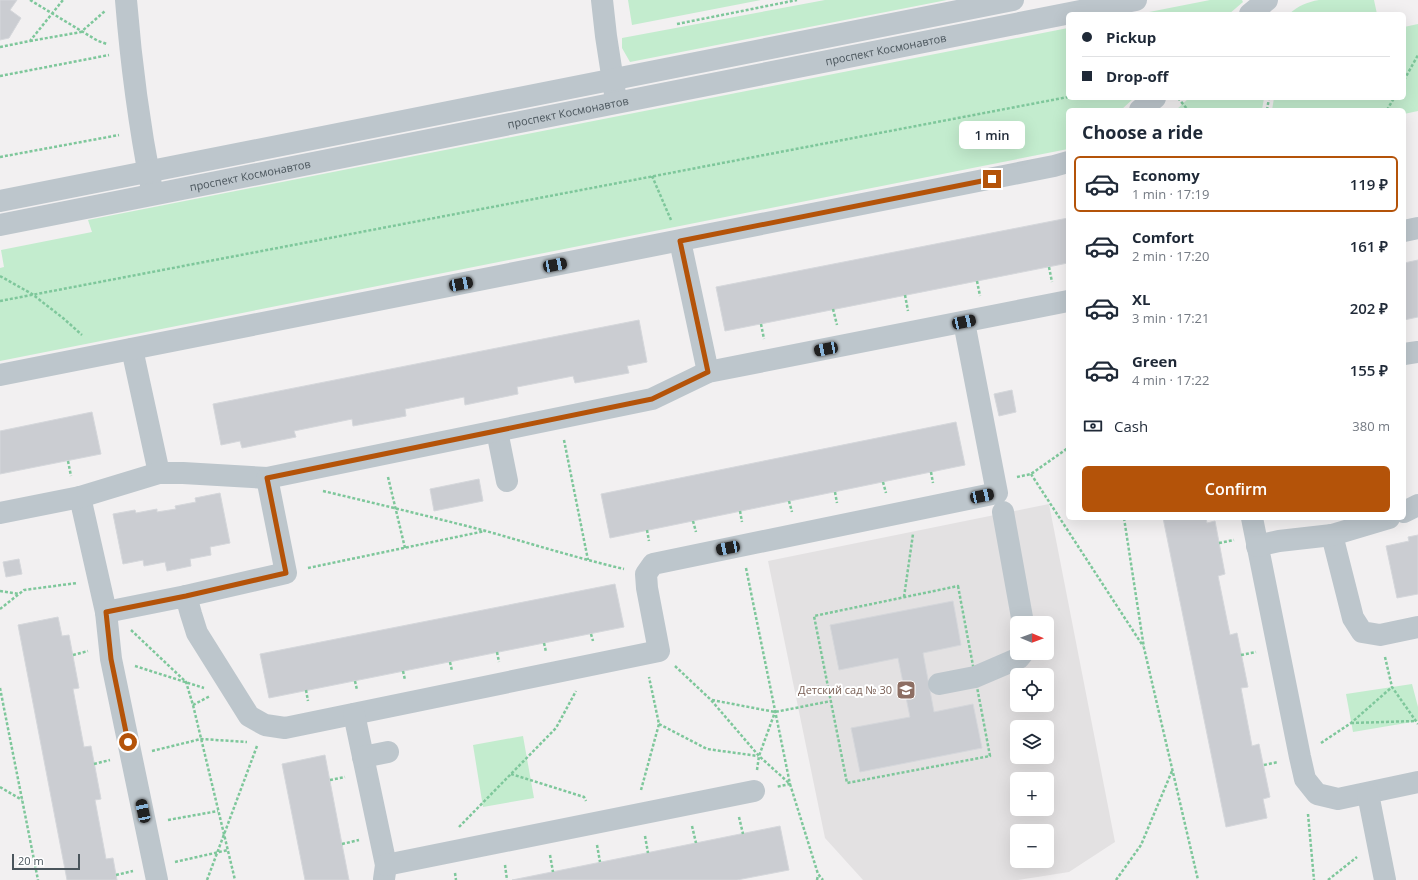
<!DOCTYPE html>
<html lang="en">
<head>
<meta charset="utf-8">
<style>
	:root { --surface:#fff; --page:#f2f2f3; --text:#1f2937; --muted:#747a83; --line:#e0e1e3; --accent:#b45309 }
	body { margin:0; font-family:"Open Sans",sans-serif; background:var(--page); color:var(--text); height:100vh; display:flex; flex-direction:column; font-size:15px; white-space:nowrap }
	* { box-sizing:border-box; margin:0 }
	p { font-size:13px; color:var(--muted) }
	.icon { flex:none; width:22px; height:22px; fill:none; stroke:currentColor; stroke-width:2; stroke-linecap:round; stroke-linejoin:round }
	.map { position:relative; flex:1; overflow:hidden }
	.side { position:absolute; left:1066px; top:108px; width:340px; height:412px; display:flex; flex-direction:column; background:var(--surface); border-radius:6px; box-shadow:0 4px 16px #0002 }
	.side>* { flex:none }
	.top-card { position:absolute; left:1066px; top:12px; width:340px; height:88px; border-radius:6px; box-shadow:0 4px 16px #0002; display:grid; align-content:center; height:88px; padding:0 16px; background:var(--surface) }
	.needle { width:26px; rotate:91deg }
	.fabs { position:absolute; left:1010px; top:616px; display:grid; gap:8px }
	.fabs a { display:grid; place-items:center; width:44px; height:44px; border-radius:6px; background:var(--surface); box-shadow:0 4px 16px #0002; font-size:20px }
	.scale { position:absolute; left:12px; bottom:10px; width:68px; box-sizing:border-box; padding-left:4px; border:2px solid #4a555c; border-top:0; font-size:11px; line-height:14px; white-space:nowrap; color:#4a555c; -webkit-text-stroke:3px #fff; paint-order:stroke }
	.end { position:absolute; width:18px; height:18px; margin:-9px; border:5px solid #b45309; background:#fff; box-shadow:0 0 0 2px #fff }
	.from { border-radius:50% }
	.bubble { position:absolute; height:28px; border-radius:6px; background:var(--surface); box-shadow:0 4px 16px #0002; font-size:13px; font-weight:600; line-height:28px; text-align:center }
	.car { position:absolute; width:12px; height:24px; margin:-12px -6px; border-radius:5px; box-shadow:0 0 3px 1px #0007; background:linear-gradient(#222 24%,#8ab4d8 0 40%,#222 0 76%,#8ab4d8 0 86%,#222 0) }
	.top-card b { display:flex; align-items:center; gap:14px; height:38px; font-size:15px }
	.top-card b+b { border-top:1px solid var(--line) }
	.top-card i { width:10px; height:10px; background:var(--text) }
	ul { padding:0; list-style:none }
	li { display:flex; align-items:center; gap:12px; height:56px; margin:0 8px 6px; padding:0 8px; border:2px solid transparent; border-radius:6px }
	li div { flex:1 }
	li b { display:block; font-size:15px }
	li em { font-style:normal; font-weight:600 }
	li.selected { border-color:var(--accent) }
	li>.icon { width:36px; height:36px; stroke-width:1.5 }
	h2 { padding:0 16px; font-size:18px; line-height:48px }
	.pay { display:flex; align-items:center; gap:10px; height:44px; padding:0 16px; font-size:15px }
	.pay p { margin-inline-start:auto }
	.action { display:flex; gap:8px; margin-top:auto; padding:8px 16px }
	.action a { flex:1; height:46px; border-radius:6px; background:var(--accent); color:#fff; font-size:16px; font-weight:600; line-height:46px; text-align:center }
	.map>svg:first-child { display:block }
	.education { fill:#e3e1e2; fill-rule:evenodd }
	.green { fill:#c3ecce }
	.building { fill:#cbcdd2; stroke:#d5d7db }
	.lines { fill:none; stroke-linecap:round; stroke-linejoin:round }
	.path { stroke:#7ec79b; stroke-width:2.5; stroke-dasharray:3 2; stroke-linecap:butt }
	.minor { stroke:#bdc6cc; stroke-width:22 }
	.route { stroke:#b45309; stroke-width:5 }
	.labels { text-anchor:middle; stroke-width:4; stroke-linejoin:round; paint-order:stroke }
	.street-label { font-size:11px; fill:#4a555c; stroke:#fff }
	.education-label { font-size:11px; fill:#785e54; stroke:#fff; text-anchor:end }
</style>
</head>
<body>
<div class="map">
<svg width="1418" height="880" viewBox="0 0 1418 880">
	<rect width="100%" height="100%" fill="#f2f0f1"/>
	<!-- education -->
	<path class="education" d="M1049,504L1115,842L1069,872L1018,880H863L825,838L768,561ZM1017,623H1047V653H1017ZM1017,675H1047V705H1017ZM1017,727H1047V757H1017ZM1017,779H1047V809H1017ZM1017,831H1047V861H1017Z"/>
	<!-- green -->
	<path class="green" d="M628,0H761L632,25Z
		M825,0H947L630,62L622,48V38Z
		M1210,0H1242L1243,2L1229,14H1139Z
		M1319,0H1374L1377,14H1289C1298,6 1307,2 1319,0Z
		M1418,24V111L1404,114V110H1272L1274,98H1404V27Z
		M1068,28V98H1134L1121,110H1068V149L0,361V268L4,267L1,250L92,232L88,220Z
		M1189,98H1264L1262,110H1176Z
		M1412,684L1418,707V721L1353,732L1346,694Z
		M523,736L534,798L483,807L473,745Z"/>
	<!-- building -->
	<path class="building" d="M0,0H17L10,10L21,18L9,38L0,40Z
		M1068,218V263L725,331L716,287Z
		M1418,260V317L1404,320V263Z
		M639,320L647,362L627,366L629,373L575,383L573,376L517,387L518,394L465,405L464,397L405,409L406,416L353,426L352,419L294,431L296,437L242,448L240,441L221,445L213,404Z
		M1012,390L1016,412L999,416L994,394Z
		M92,412L101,454L0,474V431Z
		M956,422L965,465L610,538L601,494Z
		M479,479L483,501L434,511L430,489Z
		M220,493L230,543L210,547L211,555L190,559L191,566L167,571L165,562L144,566L143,560L123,564L113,514L135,510L136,513L157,509V512L176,509L175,506L196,502L195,498Z
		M1163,518H1206L1207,523L1215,521L1225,574L1218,576L1230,635L1237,633L1248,687L1241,688L1252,746L1259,744L1270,797L1263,799L1267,818L1226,827Z
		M1418,535V594L1397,598L1386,546L1409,541L1408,537Z
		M19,559L22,574L6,577L3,562Z
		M615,584L624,627L269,698L260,654Z
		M953,601L961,645L923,653L934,712L973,704L982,748L860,772L851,728L910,717L898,658L839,670L830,625Z
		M58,617L62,636L69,635L79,688L73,689L84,747L91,746L101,799L95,800L106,859L113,858L117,880H67L18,625Z
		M325,755L342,844L349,880H305L282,764Z
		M780,826L789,870L737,880H512Z"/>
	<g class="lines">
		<!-- path -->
		<path class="path" d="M30,0L98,41L107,44
			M677,24L797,0
			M30,41L81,32L105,11
			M0,47L30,41L63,0
			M0,76L109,55
			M1404,80L1418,55
			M1178,98L1188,110
			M1267,110L1269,98
			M1387,110L1394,98
			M0,157L119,135
			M652,176L671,220
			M1049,267L1052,282
			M0,276L32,294L63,318L82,335
			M977,281L980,296
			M905,295L908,311
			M0,301L1068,97
			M833,309L837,325
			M761,324L764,339
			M564,440L588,560
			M68,461L71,476
			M931,472L933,483
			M1031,474L1143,646
			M388,477L405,548
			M1017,477L1031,474L1068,448
			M883,482L886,493
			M323,491C378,504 432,517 486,531C532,544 577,558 624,569
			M835,492L837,503
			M789,501L792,512
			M740,511L742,522
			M1124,518L1144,648L1198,880
			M693,521L696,532
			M647,530L649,541
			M1219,543L1234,540
			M308,568L485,531
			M746,568L790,784L776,787
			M958,586L990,756L847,783L814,616Z
			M0,591L19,594
			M904,597L913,534
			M0,609L24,590L77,583
			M131,630L186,682L193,705L235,880
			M591,634L593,641
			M544,643L546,652
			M497,652L499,662
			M73,655L88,651
			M1241,655L1256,652
			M1385,657L1392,687L1418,724
			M450,662L452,671
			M135,666L204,688
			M675,666L711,700L759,756L790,784L818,874L823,880
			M403,671L405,680
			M355,681L357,690
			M0,688L38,880
			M306,690L308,701
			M712,700L775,712L831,701
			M193,705L210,696
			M1351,723L1416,721
			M659,724L707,749L758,756
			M1321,743L1351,723L1392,687
			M152,751L201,739L247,742
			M94,764L110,760
			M1264,765L1278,762
			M757,770L759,756L775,712
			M511,774L584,797L586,801
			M330,780L345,777
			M0,787L22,800
			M641,790L659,724L649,677
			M1308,814L1314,880
			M739,817L743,834
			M168,820L218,811
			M692,826L696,843
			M459,827L556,728L576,691
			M645,836L648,853
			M342,844L359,840
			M597,845L600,862
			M550,855L553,872
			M175,862L228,850
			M505,865L507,880
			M455,873L456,880
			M116,875L133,871
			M207,880L257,746
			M817,880L818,875
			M1116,880L1141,845L1172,771
			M1328,880L1357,857"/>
		<!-- minor -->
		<g class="minor">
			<path d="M126,0C131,62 139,124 151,185"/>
			<path d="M602,0L606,36L615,94"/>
			<path d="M1250,14L1267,0"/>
			<path d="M1140,110L1155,98"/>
			<path d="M0,201L1013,0"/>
			<path id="s1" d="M0,225L1136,0"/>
			<path d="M1404,231L1418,228"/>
			<path d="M680,241L708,372"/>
			<path d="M132,349L159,473"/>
			<path d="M1404,354L1418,352"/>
			<path d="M0,375L1054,166L1068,162"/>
			<path d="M497,431L507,481"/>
			<path d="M80,497L106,612L111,659L157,880"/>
			<path d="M1003,512L1023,623"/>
			<path d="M1404,512L1418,505"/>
			<path d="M0,513L80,497L159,473H183L267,478L652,399L708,372L1068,301"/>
			<path d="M1252,518L1300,757L1305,779L1317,794L1338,799L1418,782"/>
			<path d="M1332,535L1353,618L1362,632L1380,635L1418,627"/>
			<path d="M1257,546L1279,541L1332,535L1389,518"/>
			<path d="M186,596L286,573L267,478"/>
			<path d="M106,612L186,596L191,614L197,633L249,716L265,725L285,728L659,651L647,588L646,574L653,564L997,493L964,322"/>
			<path d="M939,684L975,677L1019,658L1023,653"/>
			<path d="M354,714L386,865L384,879"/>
			<path d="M363,757L388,752"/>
			<path d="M1368,794L1385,880"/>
			<path d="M386,865L754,791"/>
		</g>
	</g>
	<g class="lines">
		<!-- route -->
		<path class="route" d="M128,742L111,659L106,612L186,596L286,573L267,478L652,399L708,372L680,241L992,179"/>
	</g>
	<!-- icons -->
	<defs>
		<g id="school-square" transform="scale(1)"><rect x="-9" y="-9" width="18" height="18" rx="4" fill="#8d6e63" stroke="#fff"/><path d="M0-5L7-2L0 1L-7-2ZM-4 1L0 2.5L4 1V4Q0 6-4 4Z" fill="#fff"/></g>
	</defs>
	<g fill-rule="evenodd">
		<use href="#school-square" x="906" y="690"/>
	</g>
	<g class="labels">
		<!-- street labels -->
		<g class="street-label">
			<text dy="4" stroke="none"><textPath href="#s1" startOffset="903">проспект Космонавтов</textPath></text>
			<text dy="4" stroke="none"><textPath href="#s1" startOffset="579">проспект Космонавтов</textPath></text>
			<text dy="4" stroke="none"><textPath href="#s1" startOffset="255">проспект Космонавтов</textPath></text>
		</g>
		<!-- education labels -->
		<g class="education-label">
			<text x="892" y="694">Детский сад № 30</text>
		</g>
	</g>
</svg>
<div class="fabs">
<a><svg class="needle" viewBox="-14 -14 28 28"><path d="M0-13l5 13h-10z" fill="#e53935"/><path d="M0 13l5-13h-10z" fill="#747a83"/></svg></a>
<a><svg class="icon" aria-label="locate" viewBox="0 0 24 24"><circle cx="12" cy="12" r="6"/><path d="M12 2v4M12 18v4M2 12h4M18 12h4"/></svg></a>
<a><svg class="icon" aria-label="layers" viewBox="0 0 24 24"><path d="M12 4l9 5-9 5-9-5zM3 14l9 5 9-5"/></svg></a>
<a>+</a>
<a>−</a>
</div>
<div class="scale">20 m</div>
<i class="end from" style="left:128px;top:742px"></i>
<i class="end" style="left:992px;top:179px"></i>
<div class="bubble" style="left:959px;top:121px;width:66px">1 min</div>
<i class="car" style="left:555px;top:265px;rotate:79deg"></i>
<i class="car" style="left:461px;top:284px;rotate:79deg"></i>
<i class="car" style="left:964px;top:322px;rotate:78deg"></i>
<i class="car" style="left:826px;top:349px;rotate:259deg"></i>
<i class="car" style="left:982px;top:496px;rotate:78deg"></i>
<i class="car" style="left:728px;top:548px;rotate:259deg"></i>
<i class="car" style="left:143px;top:811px;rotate:348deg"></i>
<div class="top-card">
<b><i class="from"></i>Pickup</b>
<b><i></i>Drop-off</b>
</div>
<section class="side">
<h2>Choose a ride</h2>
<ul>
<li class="selected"><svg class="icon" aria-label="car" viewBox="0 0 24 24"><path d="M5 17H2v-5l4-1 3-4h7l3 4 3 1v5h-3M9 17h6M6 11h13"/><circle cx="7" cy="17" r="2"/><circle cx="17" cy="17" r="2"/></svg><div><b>Economy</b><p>1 min · 17:19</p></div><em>119 ₽</em></li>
<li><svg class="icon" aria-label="car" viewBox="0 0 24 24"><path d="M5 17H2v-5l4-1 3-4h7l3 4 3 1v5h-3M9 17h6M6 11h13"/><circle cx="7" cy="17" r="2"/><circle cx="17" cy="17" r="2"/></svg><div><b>Comfort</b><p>2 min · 17:20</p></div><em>161 ₽</em></li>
<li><svg class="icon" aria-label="car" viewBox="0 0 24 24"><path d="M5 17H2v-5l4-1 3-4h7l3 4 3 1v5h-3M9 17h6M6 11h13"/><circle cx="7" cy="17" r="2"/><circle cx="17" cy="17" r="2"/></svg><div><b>XL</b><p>3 min · 17:21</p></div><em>202 ₽</em></li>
<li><svg class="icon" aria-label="car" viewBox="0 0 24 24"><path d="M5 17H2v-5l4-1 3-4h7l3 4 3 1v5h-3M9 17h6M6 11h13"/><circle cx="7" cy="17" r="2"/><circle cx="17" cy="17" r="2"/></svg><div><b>Green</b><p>4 min · 17:22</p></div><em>155 ₽</em></li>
</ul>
<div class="pay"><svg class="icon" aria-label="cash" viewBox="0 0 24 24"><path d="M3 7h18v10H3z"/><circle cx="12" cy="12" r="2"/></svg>Cash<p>380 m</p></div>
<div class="action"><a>Confirm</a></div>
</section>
</div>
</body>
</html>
